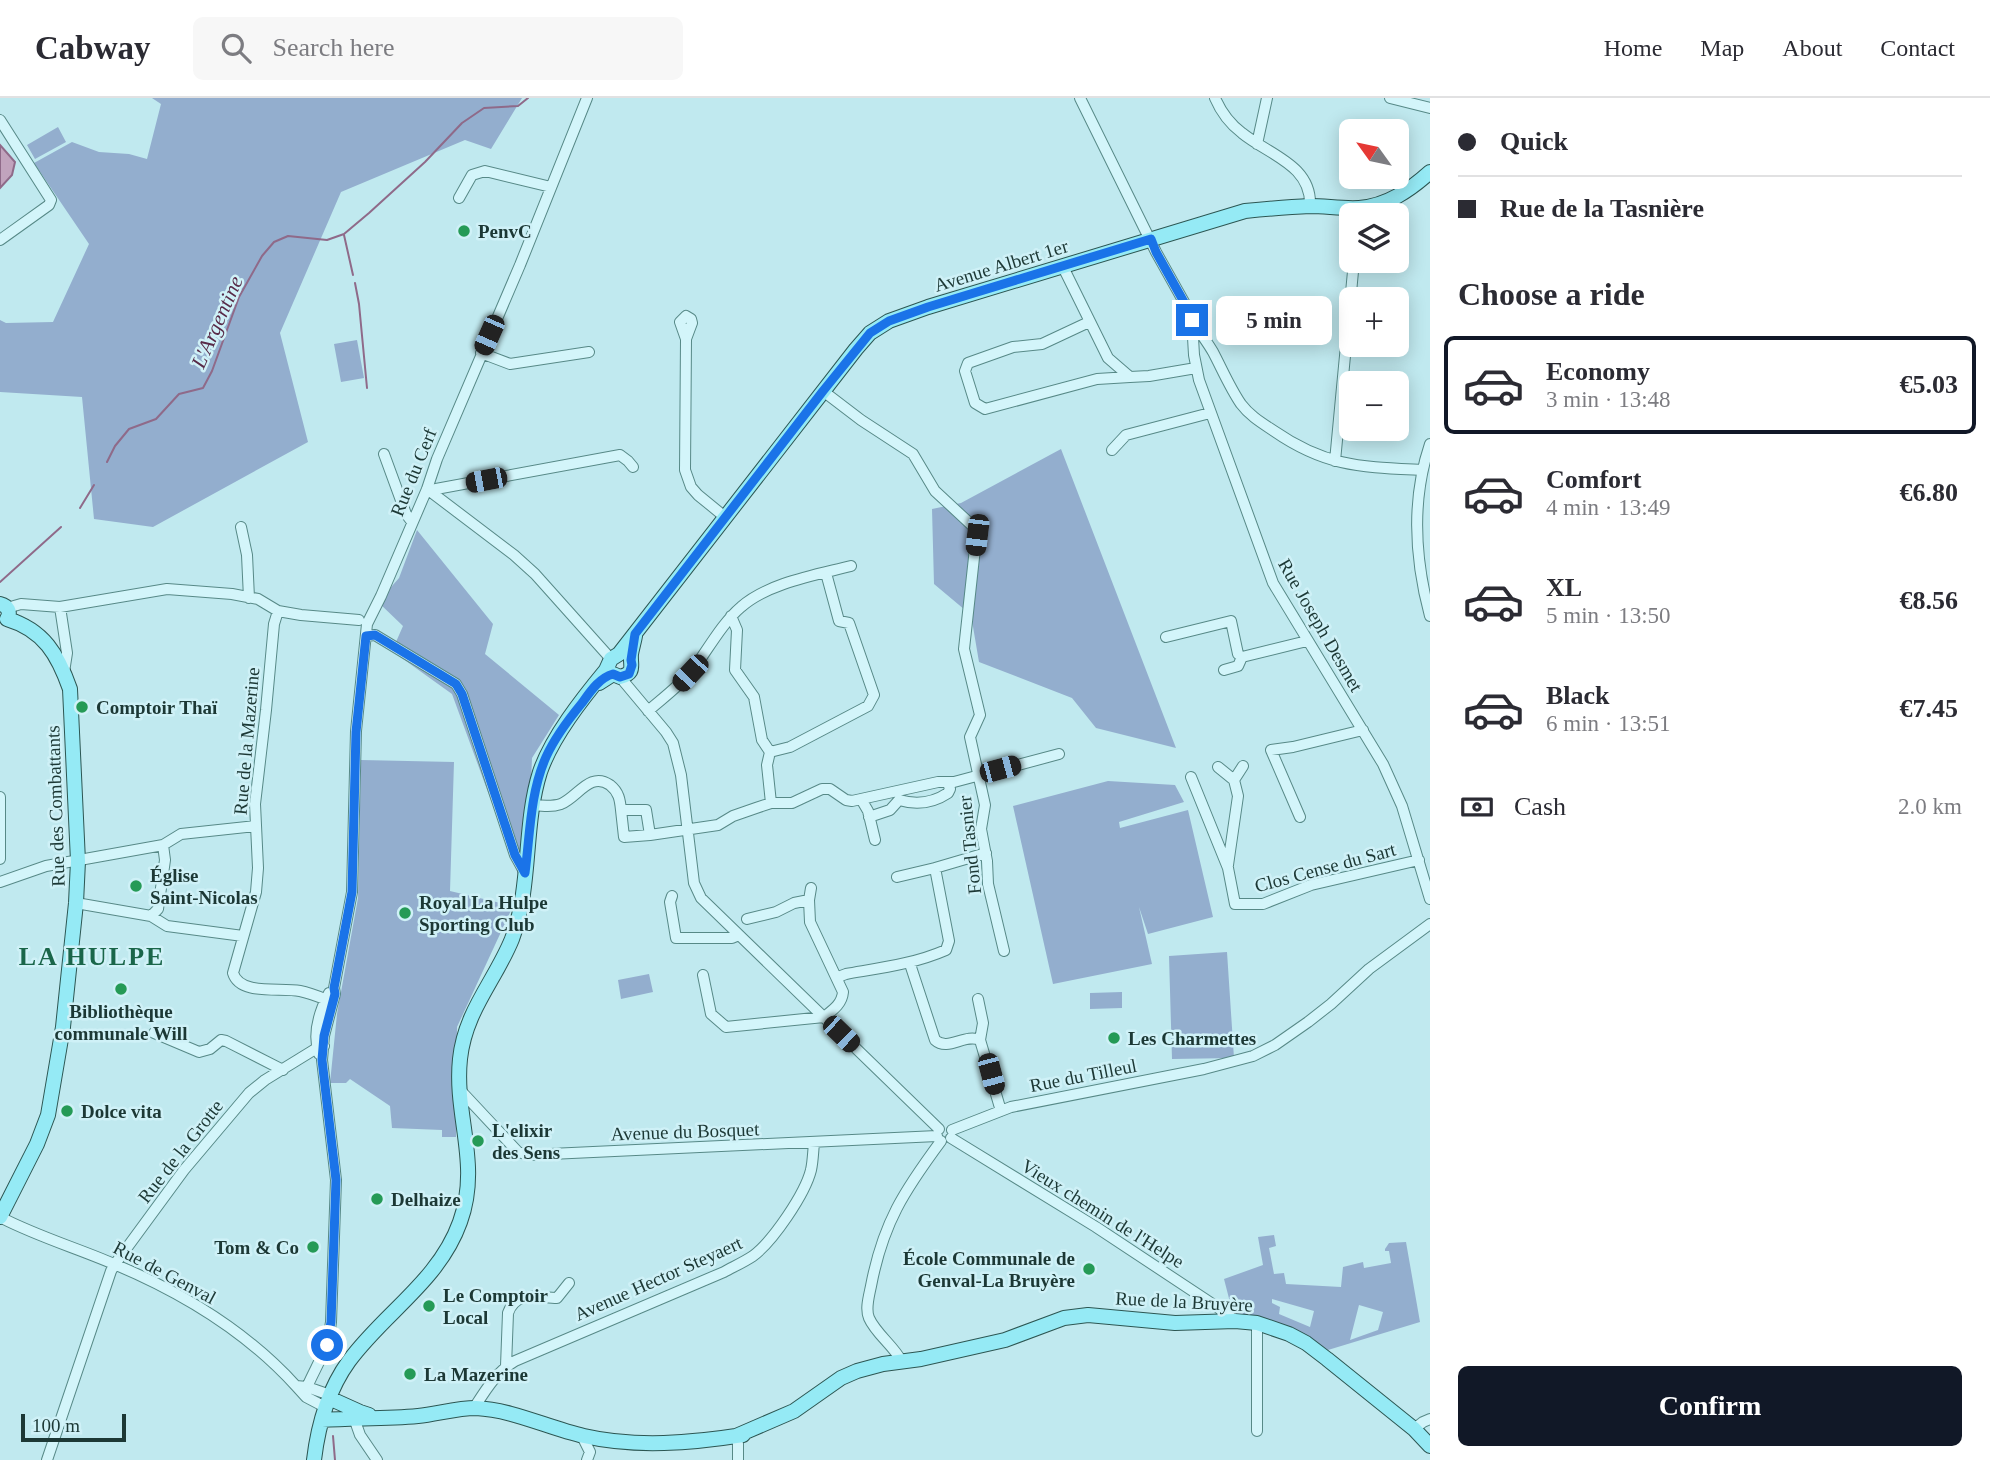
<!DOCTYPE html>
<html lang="en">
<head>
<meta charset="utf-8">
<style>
	:root { --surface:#fff; --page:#f7f7f7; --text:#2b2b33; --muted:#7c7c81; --line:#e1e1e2; --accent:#111827 }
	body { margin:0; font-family:Georgia,serif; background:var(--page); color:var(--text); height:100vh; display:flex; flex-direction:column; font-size:26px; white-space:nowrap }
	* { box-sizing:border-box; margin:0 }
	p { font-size:23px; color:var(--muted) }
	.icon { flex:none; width:38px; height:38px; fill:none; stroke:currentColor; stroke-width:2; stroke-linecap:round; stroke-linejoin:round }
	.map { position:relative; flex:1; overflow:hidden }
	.panel { display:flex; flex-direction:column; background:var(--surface); width:560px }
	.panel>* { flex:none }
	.top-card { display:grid; align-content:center; height:154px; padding:0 28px; background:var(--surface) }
	.needle { width:46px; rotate:303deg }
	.buttons { position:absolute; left:1339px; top:21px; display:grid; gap:14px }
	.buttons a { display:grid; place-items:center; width:70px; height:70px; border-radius:10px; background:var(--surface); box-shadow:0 4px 18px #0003; font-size:35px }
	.scale { position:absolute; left:21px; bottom:18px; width:105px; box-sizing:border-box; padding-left:7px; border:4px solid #1c3835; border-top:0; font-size:19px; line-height:24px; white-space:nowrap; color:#1c3835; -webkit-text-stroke:5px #cff1f7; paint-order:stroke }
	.end { position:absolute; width:32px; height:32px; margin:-16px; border:9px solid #1a73e8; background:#fff; box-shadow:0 0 0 4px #fff }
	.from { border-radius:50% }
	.bubble { position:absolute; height:49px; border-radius:10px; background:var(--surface); box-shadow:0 4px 18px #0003; font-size:23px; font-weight:700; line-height:49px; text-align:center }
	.car { position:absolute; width:21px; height:42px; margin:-21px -10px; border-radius:9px; box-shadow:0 0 5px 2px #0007; background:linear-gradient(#222 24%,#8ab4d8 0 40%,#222 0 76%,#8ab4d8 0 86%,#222 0) }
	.top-card b { display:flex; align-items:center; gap:24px; height:66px; font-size:26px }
	.top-card b+b { border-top:2px solid var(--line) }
	.top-card i { width:18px; height:18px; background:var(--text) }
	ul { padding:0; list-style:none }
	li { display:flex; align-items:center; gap:21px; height:98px; margin:0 14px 10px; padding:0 14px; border:4px solid transparent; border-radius:10px }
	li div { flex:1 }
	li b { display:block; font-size:26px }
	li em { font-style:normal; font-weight:700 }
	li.active { border-color:var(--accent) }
	li>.icon { width:63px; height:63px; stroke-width:1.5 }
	h2 { padding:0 28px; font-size:32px; line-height:84px }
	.pay { display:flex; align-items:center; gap:18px; height:77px; padding:0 28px; font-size:26px }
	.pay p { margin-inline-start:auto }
	.action { display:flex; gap:14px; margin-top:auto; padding:14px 28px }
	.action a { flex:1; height:80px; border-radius:10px; background:var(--accent); color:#fff; font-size:28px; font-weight:700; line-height:80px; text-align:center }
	header { display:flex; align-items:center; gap:42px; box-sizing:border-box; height:98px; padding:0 35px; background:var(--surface); border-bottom:2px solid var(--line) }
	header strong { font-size:33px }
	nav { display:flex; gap:38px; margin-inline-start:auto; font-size:24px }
	.search { width:490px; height:63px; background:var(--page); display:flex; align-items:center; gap:18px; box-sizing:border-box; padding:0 24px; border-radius:10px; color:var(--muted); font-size:26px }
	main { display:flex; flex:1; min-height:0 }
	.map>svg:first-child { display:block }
	.green { fill:#93aece; fill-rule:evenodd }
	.water { fill:#c1a3bd; stroke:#8f6a89; stroke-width:2 }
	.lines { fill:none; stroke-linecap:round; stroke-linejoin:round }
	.stream { stroke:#8f6a89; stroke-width:2 }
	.minor-casing { stroke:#578987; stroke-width:12 }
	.major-casing { stroke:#2c5652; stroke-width:16 }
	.minor { stroke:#d3f5fa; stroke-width:10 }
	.major { stroke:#95eaf5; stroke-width:14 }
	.route { stroke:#1a73e8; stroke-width:9 }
	.poi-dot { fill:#259a56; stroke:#cff1f7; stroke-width:2.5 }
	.labels { text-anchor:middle; stroke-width:5; stroke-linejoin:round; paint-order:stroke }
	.poi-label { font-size:19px; font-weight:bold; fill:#1c3835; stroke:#cff1f7; text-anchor:start }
	.street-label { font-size:19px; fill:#1c3835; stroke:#cff1f7 }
	.water-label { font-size:21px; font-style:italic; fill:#582b48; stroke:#cff1f7 }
	.district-label { font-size:26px; font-weight:bold; letter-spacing:2px; fill:#1a664a; stroke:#cff1f7 }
</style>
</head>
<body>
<header>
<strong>Cabway</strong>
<div class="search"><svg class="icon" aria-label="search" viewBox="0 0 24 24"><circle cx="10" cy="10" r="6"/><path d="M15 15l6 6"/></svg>Search here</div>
<nav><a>Home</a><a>Map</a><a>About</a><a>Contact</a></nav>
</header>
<main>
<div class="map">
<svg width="1430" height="1362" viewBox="0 0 1430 1362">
	<rect width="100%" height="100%" fill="#c0e9ef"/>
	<!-- green -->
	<path class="green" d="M152,0H522L491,51L465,42L341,94L280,235L308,344L153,429L94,421L82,299L0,294V222L6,225L53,224L89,146L34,65L72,44L99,54L129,56L147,61L161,6Z
		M58,29L66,44L35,61L27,47Z
		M357,242L364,280L341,284L334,246Z
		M1061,351L1176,650L1096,630L1072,600L979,564L971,517L934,486L932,411L961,405Z
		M417,432L493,526L485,556L559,617L532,660L531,684L518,776L452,596L392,553L403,528L378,504L399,480Z
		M361,662L454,664L450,793L513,808L457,929L456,1039H442V1032L392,1030L390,1008L350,981L346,985H330L337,916L358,800Z
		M1108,683L1175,687L1184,704L1119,724L1120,730L1188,712L1213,819L1148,836L1139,809L1152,866L1053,886L1013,708Z
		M1227,854L1234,960L1172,961L1169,858Z
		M649,876L653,894L621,901L618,882Z
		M1122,894V910L1090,911V895Z
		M1274,1137L1276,1148L1269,1150L1274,1176L1284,1175L1286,1186L1341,1189L1343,1169L1363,1164L1364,1170L1391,1165L1389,1153H1385V1151L1389,1145L1406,1144L1420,1224L1328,1252C1295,1229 1274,1219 1233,1216L1224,1181L1263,1167L1258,1139ZM1272,1201L1314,1213L1310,1229L1279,1216L1280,1209L1272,1205ZM1359,1207L1383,1214L1378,1232L1350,1242Z"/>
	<!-- water -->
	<path class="water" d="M0,47L15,64L12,77L0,90Z"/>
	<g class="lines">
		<!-- stream -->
		<path class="stream" d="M344,137L353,177
			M355,185L359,206L367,290
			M107,364L115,348L129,331L156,321L179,296L203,290L212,273L239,199L262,158L274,144L288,138L327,142L344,136L369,115L425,64L462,25L484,10L518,8L528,0
			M80,410L94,387
			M0,484L61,429
			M333,1338L335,1362"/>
		<!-- minor casing -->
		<g class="minor-casing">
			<path id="minor" d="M1080,0L1156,154L1189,213C1194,228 1205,240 1213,254C1222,271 1230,290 1241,306C1250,318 1262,325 1274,333C1326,369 1362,369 1422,372
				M1215,0C1221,14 1230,26 1242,35C1269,57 1312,67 1310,108
				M1390,0L1430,10
				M0,22L51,102L49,107L0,142
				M1257,46L1267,0
				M459,100L472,77L485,73L551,89
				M1063,169L1108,260L1130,279L1149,278L1196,270
				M1192,222L1194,257L1199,282L1273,485L1383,666L1402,708L1430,801
				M1089,224L1042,246L1013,249L968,265L965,273L975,305L985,311L1097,281L1130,279
				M686,241L680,224L686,218L691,221L692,225L686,241L685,372L691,389L698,397L725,419
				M481,255L510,266L589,254
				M823,293L861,322L913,356L935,393L977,432L964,551L980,617L970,639L985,707L981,731L987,763L988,786L1004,853
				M1430,346C1411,402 1415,462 1430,518
				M1112,352L1126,337L1210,315
				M384,356L406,416L412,424
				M1335,363L1354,163
				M427,391L514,457L535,476L611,561
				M431,394L436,391L620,357L628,363L633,369
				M241,429L247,457L249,500
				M60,509L67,555L64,574
				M7,510L21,506L60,509L167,491L232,496L258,501L278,513L301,517L359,522
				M278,513L274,526L266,612L255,706L258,770L256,794L233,875C240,898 280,889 300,893C311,895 322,900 332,904
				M731,518L737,532L735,572L754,599L762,642L770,654L767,667L771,705
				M366,538L375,537L456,586L462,596L515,757L525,775
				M1166,539L1231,523L1238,556L1242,559L1307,543
				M1224,572L1238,568L1242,559
				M620,579L666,634L673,645L681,677L694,785L701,800L939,1031
				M648,613C663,600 679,588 692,573C707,553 722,525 741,509C768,485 816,477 851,468
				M770,654L790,649L868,608L874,597L849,525L839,523L826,475
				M1218,669L1234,682L1238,698L1228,767
				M1191,679L1228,770L1235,806H1263L1311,787L1419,762
				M1234,682L1243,668
				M0,699V761
				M861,701L868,713L875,742
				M533,707C543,708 552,709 561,706C578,699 590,673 610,687C619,694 620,702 621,712H646L650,737L718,727L733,718L756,710L771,705H792L822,691H830L846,702L852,703L938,684H954L1059,656
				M621,712L624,739L650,737
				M869,719L890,712L899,702C916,707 933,705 948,695L950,691L948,685
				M1300,719L1271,652L1293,649L1363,632
				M897,779L935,770
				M0,784L46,768L163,747L181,736L256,728
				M672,798L670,804L676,840H732L739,837
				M76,805L151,818L167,828L243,838
				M151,818L158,811L165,762L163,747
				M747,821L776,814L794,805L809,802L811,790
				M910,866L935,942C948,954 965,935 980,942L1001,1013
				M703,877L711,916L726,929L824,919C833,912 842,906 843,894L810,824L809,802
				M838,879L846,876C880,870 914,866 946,852L949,843L935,770L986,755
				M978,901L983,925L980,942
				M154,935L199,954L210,951L221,942L226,943L283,972
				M319,956C312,935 319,914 329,895
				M461,993L518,1054L529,1057L937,1038
				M952,1032L1011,1009L1204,971L1253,958L1275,947L1308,924L1331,906L1369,871L1430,826
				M951,1040L1096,1129L1226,1215L1235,1223
				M0,1119C36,1138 77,1150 114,1166C181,1194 247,1234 296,1288
				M902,1264C894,1248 876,1236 869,1220C865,1211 869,1198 871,1188C883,1125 904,1093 941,1043
				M506,1268L508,1215C516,1192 538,1200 557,1200L569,1185
				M307,1289C318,1264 328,1252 331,1224L336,1082L322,962L324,938L335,896L334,890L352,794L356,633L367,526L381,498L427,391L437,361L520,167L587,0
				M325,1309L306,1299L296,1288L307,1289L330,1297
				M474,1310C485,1293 496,1274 515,1263L724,1174C733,1169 744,1164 753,1158C773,1143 805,1096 811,1072C813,1063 813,1054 814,1045
				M354,1320L360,1337L377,1362
				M1414,1331L1423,1324L1430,1321
				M1257,1333V1225
				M582,1338L590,1354L587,1362
				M736,1338L738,1346V1362
				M47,1362L111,1173L115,1166L184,1072L249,995L265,982L317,950L324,948"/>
		</g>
		<!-- major casing -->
		<g class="major-casing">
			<path id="major" d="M0,506C8,508 11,514 7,521
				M599,585L613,576L620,579C636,575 630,568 631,556C632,550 634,544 635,538
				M0,1119L37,1046L48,1017L63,929L76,805L78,763L70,591C58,557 44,532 7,521
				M329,1300L360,1314L369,1317
				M322,1322C354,1320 386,1321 418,1318C437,1316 457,1310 476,1310C514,1312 548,1330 584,1338C636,1350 692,1345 743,1337
				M736,1338L794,1313L841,1280L857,1273L883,1266L921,1261L1005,1242L1064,1220L1088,1217L1175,1225L1235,1223L1257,1225L1289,1236L1306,1245L1327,1261L1414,1331L1430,1348
				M314,1362C318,1328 328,1292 349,1263C384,1215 439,1183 460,1124C481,1066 454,1018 460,961C465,913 495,883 512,841C532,787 523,728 540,674C552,639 582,601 606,572L611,561L619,556L856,251L870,235L889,223L928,209L1245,113C1266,111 1288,109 1310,108C1326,108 1342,111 1359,110C1387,108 1410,92 1430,74"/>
		</g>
		<!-- minor -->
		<use href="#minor" class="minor"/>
		<!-- major -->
		<use href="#major" class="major"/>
	</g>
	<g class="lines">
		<!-- route -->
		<path class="route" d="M327,1247L331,1224L336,1082L322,962L324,938L335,896L334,890L352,794L356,634L366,538L375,537L456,586L462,596L515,757L525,775C530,737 530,695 546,659C555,639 568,622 582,605C590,594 599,580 613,576L620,579L629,576L632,567L631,562L635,536L823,293L870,235L889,223L928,209L1151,141L1156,154L1189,213L1192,222"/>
	</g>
	<!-- markers -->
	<g class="poi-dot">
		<circle cx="464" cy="133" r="7"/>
		<circle cx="82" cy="609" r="7"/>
		<circle cx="136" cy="788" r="7"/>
		<circle cx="405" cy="815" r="7"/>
		<circle cx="121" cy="891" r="7"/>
		<circle cx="1114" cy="940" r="7"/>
		<circle cx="67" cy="1013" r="7"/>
		<circle cx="478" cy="1043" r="7"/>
		<circle cx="377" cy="1101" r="7"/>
		<circle cx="313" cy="1149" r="7"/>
		<circle cx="1089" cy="1171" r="7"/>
		<circle cx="429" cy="1208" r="7"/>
		<circle cx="410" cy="1276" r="7"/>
	</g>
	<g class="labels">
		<!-- poi labels -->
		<g class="poi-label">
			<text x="478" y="140">PenvC</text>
			<text x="96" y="616">Comptoir Thaï</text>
			<text x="150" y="784">Église<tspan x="150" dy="22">Saint-Nicolas</tspan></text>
			<text x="419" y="811">Royal La Hulpe<tspan x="419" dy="22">Sporting Club</tspan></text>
			<text x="121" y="920" text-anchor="middle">Bibliothèque<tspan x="121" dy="22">communale Will</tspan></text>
			<text x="1128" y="947">Les Charmettes</text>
			<text x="81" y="1020">Dolce vita</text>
			<text x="492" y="1039">L'elixir<tspan x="492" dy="22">des Sens</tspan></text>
			<text x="391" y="1108">Delhaize</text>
			<text x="299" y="1156" text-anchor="end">Tom &amp; Co</text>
			<text x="1075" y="1167" text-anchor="end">École Communale de<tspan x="1075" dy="22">Genval-La Bruyère</tspan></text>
			<text x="443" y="1204">Le Comptoir<tspan x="443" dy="22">Local</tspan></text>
			<text x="424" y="1283">La Mazerine</text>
		</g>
		<!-- street labels -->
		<g class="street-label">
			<text transform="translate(1001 167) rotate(-17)" y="7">Avenue Albert 1er</text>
			<text transform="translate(413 374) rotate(-68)" y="7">Rue du Cerf</text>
			<text transform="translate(1321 527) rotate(60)" y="7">Rue Joseph Desmet</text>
			<text transform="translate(246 643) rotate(-85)" y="7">Rue de la Mazerine</text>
			<text transform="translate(55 708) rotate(-92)" y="7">Rue des Combattants</text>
			<text transform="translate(969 747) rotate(-96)" y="7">Fond Tasnier</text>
			<text transform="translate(1325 769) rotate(-15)" y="7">Clos Cense du Sart</text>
			<text transform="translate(1083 977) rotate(-11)" y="7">Rue du Tilleul</text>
			<text transform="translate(685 1033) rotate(-2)" y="7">Avenue du Bosquet</text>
			<text transform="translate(180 1053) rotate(-52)" y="7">Rue de la Grotte</text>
			<text transform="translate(1103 1115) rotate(32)" y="7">Vieux chemin de l'Helpe</text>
			<text transform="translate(165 1174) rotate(28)" y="7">Rue de Genval</text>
			<text transform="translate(658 1180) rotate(-24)" y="7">Avenue Hector Steyaert</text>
			<text transform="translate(1184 1203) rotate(3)" y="7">Rue de la Bruyère</text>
		</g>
		<!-- water labels -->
		<g class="water-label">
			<text transform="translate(217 224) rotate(-66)" y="7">L'Argentine</text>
		</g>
		<!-- district labels -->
		<g class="district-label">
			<text x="92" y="867">LA HULPE</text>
		</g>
	</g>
</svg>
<div class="buttons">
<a><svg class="needle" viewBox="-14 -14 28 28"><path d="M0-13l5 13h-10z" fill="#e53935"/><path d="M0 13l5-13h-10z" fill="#7c7c81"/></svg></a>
<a><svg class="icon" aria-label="layers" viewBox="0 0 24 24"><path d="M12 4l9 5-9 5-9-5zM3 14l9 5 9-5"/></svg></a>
<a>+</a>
<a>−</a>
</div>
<div class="scale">100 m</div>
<i class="end from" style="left:327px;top:1247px"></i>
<i class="end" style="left:1192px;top:222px"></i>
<div class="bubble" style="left:1216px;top:198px;width:116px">5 min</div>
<i class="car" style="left:489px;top:237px;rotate:204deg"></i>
<i class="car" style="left:486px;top:382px;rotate:259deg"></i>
<i class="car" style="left:977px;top:437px;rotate:187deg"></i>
<i class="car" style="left:690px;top:575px;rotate:223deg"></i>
<i class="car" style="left:1000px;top:671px;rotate:75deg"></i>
<i class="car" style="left:841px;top:936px;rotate:134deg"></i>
<i class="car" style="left:991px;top:976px;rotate:165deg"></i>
</div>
<section class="panel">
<div class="top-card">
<b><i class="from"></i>Quick</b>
<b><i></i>Rue de la Tasnière</b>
</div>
<h2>Choose a ride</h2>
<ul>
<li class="active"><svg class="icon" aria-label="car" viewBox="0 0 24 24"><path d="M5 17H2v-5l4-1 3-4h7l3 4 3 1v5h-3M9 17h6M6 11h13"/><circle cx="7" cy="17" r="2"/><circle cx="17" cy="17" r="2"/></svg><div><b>Economy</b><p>3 min · 13:48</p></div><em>€5.03</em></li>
<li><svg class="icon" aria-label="car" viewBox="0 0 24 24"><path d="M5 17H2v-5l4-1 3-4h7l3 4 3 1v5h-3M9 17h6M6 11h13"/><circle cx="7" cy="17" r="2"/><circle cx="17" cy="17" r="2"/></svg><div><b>Comfort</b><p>4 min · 13:49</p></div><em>€6.80</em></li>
<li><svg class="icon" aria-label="car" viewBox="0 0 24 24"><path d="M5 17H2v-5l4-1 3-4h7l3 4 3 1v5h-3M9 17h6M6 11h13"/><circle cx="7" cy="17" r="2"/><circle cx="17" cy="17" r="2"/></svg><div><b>XL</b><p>5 min · 13:50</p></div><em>€8.56</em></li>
<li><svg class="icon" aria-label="car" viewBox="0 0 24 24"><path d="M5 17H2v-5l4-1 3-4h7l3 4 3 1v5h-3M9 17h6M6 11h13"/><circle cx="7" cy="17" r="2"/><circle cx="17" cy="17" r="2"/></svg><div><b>Black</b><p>6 min · 13:51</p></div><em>€7.45</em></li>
</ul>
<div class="pay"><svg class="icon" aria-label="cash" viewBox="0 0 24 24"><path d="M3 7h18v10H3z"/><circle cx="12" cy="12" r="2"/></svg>Cash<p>2.0 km</p></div>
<div class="action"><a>Confirm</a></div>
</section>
</main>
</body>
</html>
